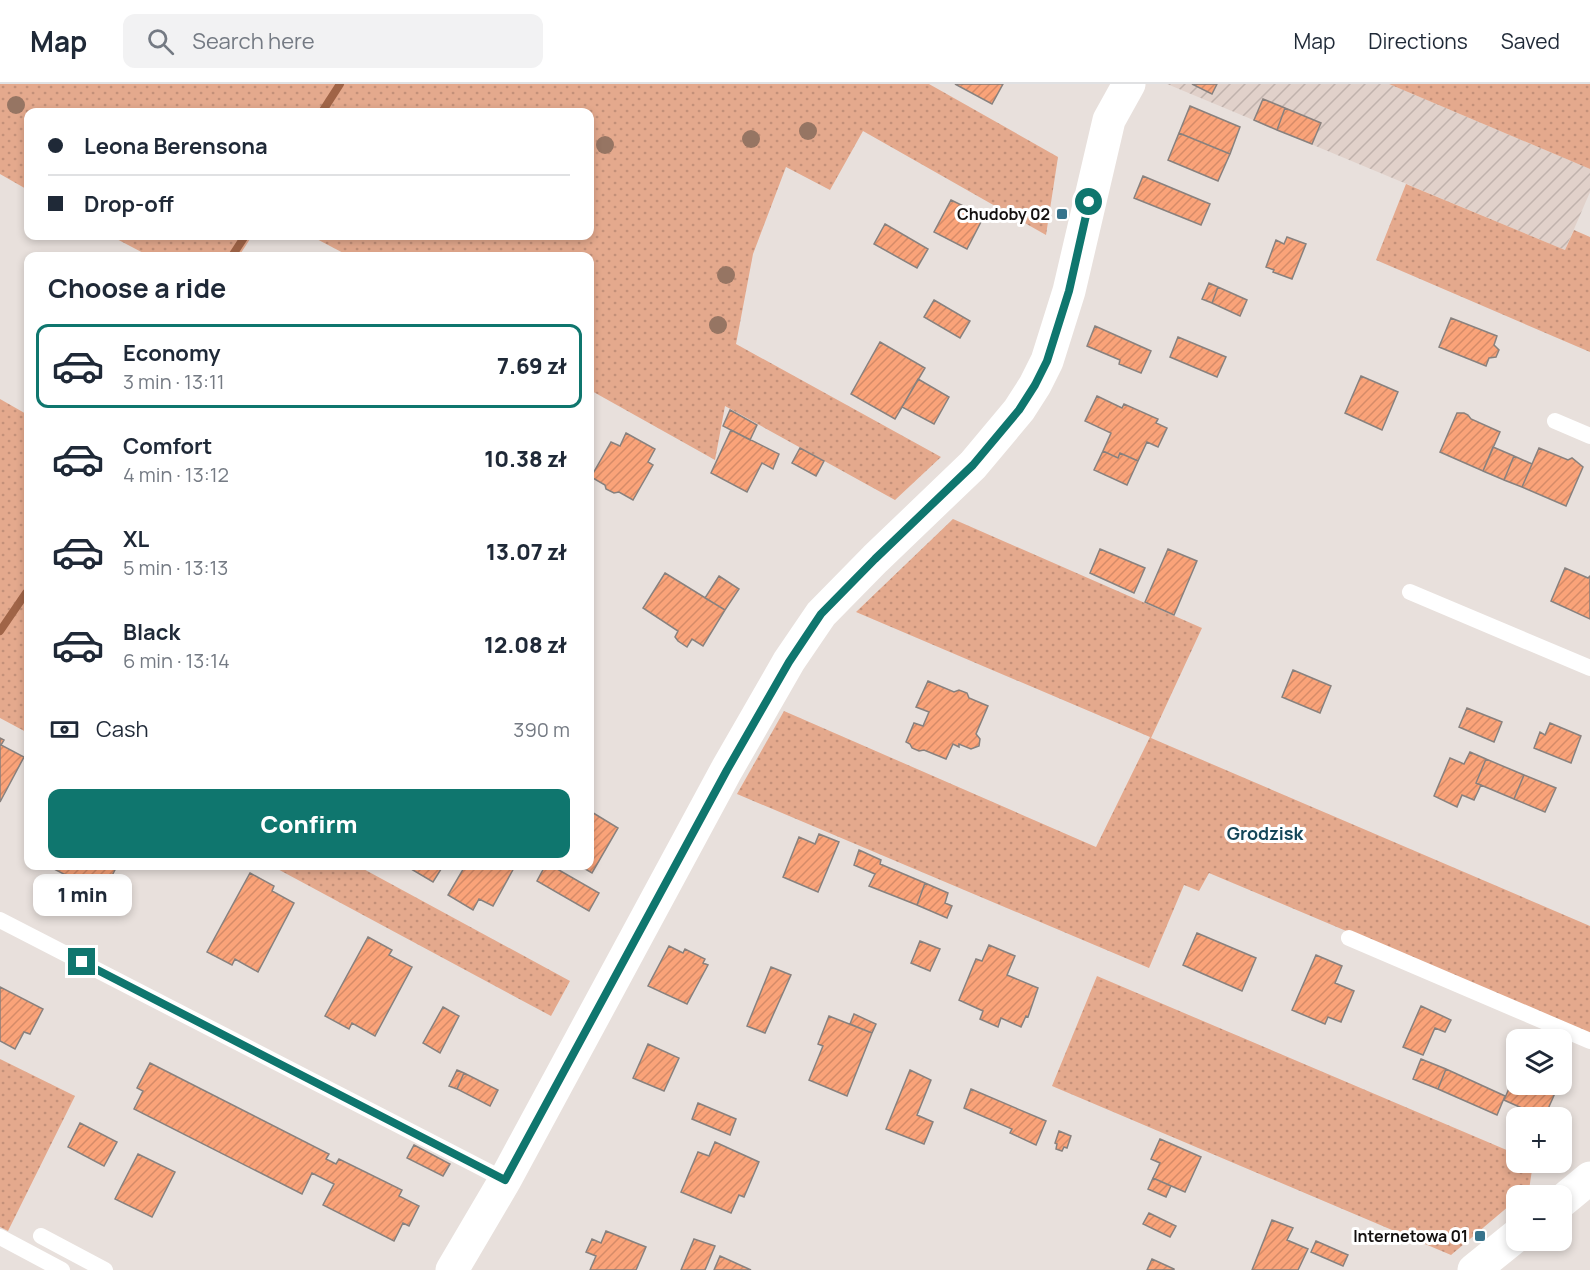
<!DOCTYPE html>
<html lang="en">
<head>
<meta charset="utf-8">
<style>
	:root { --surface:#fff; --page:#f2f2f3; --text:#1f2937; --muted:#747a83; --line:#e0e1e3; --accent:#0f766e }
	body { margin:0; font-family:Manrope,sans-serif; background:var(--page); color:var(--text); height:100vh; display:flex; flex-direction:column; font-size:22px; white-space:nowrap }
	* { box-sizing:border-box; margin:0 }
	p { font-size:20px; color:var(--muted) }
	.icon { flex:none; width:33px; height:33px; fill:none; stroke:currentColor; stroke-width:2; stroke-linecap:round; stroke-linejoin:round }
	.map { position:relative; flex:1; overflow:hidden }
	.details { position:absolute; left:24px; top:168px; width:570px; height:618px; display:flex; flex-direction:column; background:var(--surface); border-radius:12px; box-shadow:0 3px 9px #0003 }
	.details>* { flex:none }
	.hud { position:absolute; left:24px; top:24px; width:570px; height:132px; border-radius:12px; box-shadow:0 3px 9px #0003; display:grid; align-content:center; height:132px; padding:0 24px; background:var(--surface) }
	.fabs { position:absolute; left:1506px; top:945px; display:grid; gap:12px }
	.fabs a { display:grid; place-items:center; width:66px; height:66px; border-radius:12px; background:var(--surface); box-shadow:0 3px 9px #0003; font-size:30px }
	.end { position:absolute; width:27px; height:27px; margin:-14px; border:8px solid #0f766e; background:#fff; box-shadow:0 0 0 3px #fff }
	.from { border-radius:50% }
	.bubble { position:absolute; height:42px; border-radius:12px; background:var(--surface); box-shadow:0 3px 9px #0003; font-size:20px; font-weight:800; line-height:42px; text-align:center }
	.hud b { display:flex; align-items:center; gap:21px; height:57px; font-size:22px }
	.hud b+b { border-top:2px solid var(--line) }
	.hud i { width:15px; height:15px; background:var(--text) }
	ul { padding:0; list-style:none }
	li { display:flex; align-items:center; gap:18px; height:84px; margin:0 12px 9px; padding:0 12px; border:3px solid transparent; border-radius:12px }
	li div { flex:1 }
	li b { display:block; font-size:22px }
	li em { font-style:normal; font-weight:800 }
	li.on { border-color:var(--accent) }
	li>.icon { width:54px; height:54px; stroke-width:1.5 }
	h2 { padding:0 24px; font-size:27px; line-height:72px }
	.pay { display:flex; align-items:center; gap:15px; height:66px; padding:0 24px; font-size:22px }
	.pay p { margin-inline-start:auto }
	.cta { display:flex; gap:12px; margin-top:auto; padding:12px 24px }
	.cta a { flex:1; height:69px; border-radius:12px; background:var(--accent); color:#fff; font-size:24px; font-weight:800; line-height:69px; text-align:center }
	header { display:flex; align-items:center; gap:36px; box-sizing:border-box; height:84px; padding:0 30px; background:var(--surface); border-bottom:2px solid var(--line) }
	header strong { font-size:28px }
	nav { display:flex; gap:33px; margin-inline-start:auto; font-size:21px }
	.search { width:420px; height:54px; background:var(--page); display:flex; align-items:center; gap:15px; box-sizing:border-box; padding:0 21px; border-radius:12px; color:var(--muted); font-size:22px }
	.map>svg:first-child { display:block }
	.industrial { fill:url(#industrial-furrows) }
	.grass { fill:url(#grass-dots) }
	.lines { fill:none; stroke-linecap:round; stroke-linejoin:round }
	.stream { stroke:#a06447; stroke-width:8 }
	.building { fill:url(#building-hatch); stroke:#88817e; stroke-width:1.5 }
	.service { stroke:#fff; stroke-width:16 }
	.minor { stroke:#fff; stroke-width:33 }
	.tertiary { stroke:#fff; stroke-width:33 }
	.tree { fill:#967563 }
	.route { stroke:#0f766e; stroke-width:8 }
	.poi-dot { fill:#37738b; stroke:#fff; stroke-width:2 }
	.labels { text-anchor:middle; stroke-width:6; stroke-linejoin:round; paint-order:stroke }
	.poi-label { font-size:16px; font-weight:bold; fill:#141110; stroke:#fff; text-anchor:end }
	.neighbourhood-label { font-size:18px; font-weight:bold; fill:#154658; stroke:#fff }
</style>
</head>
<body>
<header>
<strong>Map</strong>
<div class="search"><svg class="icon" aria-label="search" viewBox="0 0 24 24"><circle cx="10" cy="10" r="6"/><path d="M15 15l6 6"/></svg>Search here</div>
<nav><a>Map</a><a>Directions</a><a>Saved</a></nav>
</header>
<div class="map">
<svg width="1590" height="1186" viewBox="0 0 1590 1186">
	<defs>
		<pattern id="industrial-furrows" width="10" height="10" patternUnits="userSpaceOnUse" patternTransform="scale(1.5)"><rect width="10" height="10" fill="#e1d1ca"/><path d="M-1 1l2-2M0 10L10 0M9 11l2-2" fill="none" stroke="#c0b2ac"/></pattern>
		<pattern id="grass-dots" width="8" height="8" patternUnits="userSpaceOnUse" patternTransform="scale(1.5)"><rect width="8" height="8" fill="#e4a98d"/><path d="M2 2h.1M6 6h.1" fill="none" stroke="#c39079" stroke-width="1.8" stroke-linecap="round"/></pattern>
		<pattern id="building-hatch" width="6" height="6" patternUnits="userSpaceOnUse" patternTransform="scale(1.5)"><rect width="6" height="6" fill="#faa379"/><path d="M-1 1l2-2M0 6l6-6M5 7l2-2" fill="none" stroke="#d58b68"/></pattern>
	</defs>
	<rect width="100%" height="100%" fill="#e8e0dc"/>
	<!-- industrial -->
	<path class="industrial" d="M1167,0H1389L1590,85V108L1565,166Z"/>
	<!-- grass -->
	<path class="grass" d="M0,0H929L1058,73L1046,151L863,47L830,106L786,83L753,170L736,260L941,373L895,416L725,322L715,376L590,306V172H349L311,152H590V28H28V106L0,90Z
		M1389,0H1590V85Z
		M1406,100L1565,166L1574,146L1590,153V268L1376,176Z
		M111,152H252L239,172H149Z
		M0,315L28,331V649L0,634Z
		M953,435L1202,544L1151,654L1590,842V950L1209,789L1199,807L1184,801L1149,884L737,710L784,627L1096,763L1150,653L856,528Z
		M272,782H358L570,897L551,932Z
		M1097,892L1516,1070V1078L1533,1079L1529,1106L1522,1111L1516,1112V1116L1451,1171L1052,1002Z
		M0,975L75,1012L8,1147L0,1143Z"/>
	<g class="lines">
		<!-- stream -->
		<path class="stream" d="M322,28L340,0
			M232,172L245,152
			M0,547L26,509"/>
	</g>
	<!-- building -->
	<path class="building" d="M955,0H1003L992,20Z
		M1192,0H1217L1212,10Z
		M1263,15L1285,24L1277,46L1254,36Z
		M1190,22L1240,43L1230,70L1179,49Z
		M1285,24L1321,39L1312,60L1277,46Z
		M1179,49L1230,70L1218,97L1168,76Z
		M1143,92L1210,120L1201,141L1134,114Z
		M951,116L984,132L967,165L934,148Z
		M885,140L928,165L917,184L874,160Z
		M1287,153L1306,160L1292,195L1273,188L1274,186L1266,183L1276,156L1284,160Z
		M1209,199L1218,203L1212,219L1202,215Z
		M1218,203L1247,216L1240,232L1212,219Z
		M934,216L970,237L960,254L924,233Z
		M1451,234L1497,252L1494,261L1499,266L1496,273L1489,274L1486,282L1439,263Z
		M1095,242L1151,267L1141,289L1119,280L1120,276L1087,262Z
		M1178,253L1226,273L1217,293L1170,273Z
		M880,258L925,284L895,335L851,310Z
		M1361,292L1398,308L1382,346L1345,329Z
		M918,295L949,313L934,340L902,323Z
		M1097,312L1122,324L1124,320L1158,335L1156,339L1167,344L1158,363L1147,358L1138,377L1120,369L1118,374L1103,367L1111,349L1085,337Z
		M730,326L757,341L750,356L723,342Z
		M1457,329H1464L1468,331L1471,335L1500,348L1483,387L1440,368Z
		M731,346L779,370L773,385L762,379L747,408L711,389Z
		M626,349L655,365L648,378L653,381L633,416L619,408L614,409L606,405L605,401L591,393L611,358L620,362Z
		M1493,363L1514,372L1504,396L1483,387Z
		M800,364L824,377L816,392L792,379Z
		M1539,364L1568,376L1572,374L1583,383L1566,422L1522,403Z
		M1103,367L1118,374L1120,369L1138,377L1127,401L1094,386Z
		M1514,372L1532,380L1522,403L1504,396Z
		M1100,465L1145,484L1134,509L1090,489Z
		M1168,465L1197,477L1174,531L1145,518Z
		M1565,484L1588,494L1590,492V535L1551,517Z
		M665,489L725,526L703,562L692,555L687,563L678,557L675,553L678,547L643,524Z
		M719,492L739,505L725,526L705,514Z
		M1293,586L1331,602L1320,629L1282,613Z
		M928,597L954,608L959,606L967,609L969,614L988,622L976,650L980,655L979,662L971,665L959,660V663L953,660L946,675L924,666L919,667L912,664L910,660L906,658L914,639L923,642L929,628L916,623Z
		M1467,624L1502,638L1494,658L1459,643Z
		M1550,639L1581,652L1571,679L1534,664L1540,648L1545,651Z
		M0,654L4,656L1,661L24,673L0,718Z
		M1470,668L1486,675L1476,699L1481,701L1474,716L1462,711L1457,723L1434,712L1450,674L1464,680Z
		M1486,675L1524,691L1514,715L1476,699Z
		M1524,691L1556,704L1545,728L1514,715Z
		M590,727L618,744L592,789L580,782H590Z
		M819,750L839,758L818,808L783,793L799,753L815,760Z
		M859,766L881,776L880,780L925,799L917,821L869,802L875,790L854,781Z
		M56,782H117L105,805L82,792L79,798L54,785Z
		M406,782H443L433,798Z
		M465,782H515L493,822L479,815L473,826L448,811Z
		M545,782H552L599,809L589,827L537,797Z
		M250,789L274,802L272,807L294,819L258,888L235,875L232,881L207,868Z
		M925,799L948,809L945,819L952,822L947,834L917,821Z
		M1197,849L1256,874L1242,907L1183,881Z
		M368,853L392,866L389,871L412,883L375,952L352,939L349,945L325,932Z
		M920,857L940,865L930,887L911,879Z
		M989,861L1015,872L1007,891L1038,904L1028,933L1026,932L1021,943L1001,934L998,943L980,935L983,927L959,916L976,875L982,877Z
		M669,862L683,869L685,865L705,875L703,879L708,881L687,920L648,902Z
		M1316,871L1342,882L1335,899L1354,907L1341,938L1328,933L1325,940L1292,926Z
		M771,883L791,891L765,949L747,942Z
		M0,903L43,925L30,950L24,948L15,965L0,957Z
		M1421,922L1451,936L1445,948L1435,944L1423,971L1403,963Z
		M443,923L459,932L440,969L423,959Z
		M854,930L876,940L872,949L850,940Z
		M829,932L872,949L847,1012L809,996L823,962L818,960Z
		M648,960L679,974L664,1007L633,994Z
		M1421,975L1446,985L1438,1005L1413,995Z
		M150,979L329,1070L326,1075L336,1080L339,1075L402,1106L399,1112L419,1122L409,1142L403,1139L394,1157L323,1121L334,1100L312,1089L302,1110L134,1025L143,1007L137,1004Z
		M1446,985L1505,1012L1497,1031L1438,1005Z
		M457,986L464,989L457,1005L449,1002Z
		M910,986L931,996L917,1031L933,1038L924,1060L886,1045Z
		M1516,988V1000H1559L1544,1034L1504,1016Z
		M464,989L498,1006L490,1022L457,1005Z
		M971,1005L1046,1037L1036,1061L1010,1049L1012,1045L964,1024Z
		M698,1019L736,1035L730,1051L692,1035Z
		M80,1039L117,1058L104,1082L68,1063Z
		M1059,1047L1071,1052L1067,1064L1064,1063L1062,1067L1056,1065L1057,1060L1055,1059Z
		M1160,1055L1201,1073L1185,1108L1153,1094L1160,1079L1151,1075Z
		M715,1058L759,1078L744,1113L739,1111L731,1129L681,1108L698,1068L709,1072Z
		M414,1061L450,1080L443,1092L407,1074Z
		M138,1070L175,1088L152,1133L115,1115Z
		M1153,1094L1171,1102L1166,1113L1148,1105Z
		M1149,1129L1176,1142L1170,1153L1143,1140Z
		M1272,1136L1293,1144L1287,1156L1308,1165L1298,1186H1252Z
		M606,1147L646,1163L636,1186H590L596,1172L586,1168L592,1155L601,1159Z
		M694,1155L715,1162L705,1186H681Z
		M1316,1157L1348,1171L1343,1182L1311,1168Z
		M720,1172L751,1186H714Z
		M1152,1175L1174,1185V1186H1147Z"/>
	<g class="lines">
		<!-- service -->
		<path class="service" d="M1555,337L1590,352
			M1410,508L1590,584
			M0,836L505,1096
			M1349,854L1590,957
			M41,1152L105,1186
			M0,1153L62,1186"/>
		<!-- minor -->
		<path class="minor" d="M452,1186L505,1096L727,685L789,577L821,530L875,475L973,381L1019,326L1035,301L1047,277L1069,207L1109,36L1129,0"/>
		<!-- tertiary -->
		<path class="tertiary" d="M1562,1117L1590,1094
			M1474,1186L1516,1152"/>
	</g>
	<!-- trees -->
	<g class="tree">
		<circle cx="16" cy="21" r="9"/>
		<circle cx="808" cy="47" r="9"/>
		<circle cx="751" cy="55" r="9"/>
		<circle cx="605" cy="61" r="9"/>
		<circle cx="726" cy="191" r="9"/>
		<circle cx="718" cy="241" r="9"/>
	</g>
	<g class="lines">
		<!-- route -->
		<path class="route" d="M82,878L505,1096L727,686L789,578L821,530L875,475L973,381L1019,326L1035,301L1047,277L1069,207L1089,118"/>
	</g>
	<!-- markers -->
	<g class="poi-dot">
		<rect x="1056" y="124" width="12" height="12" rx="3"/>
		<rect x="1474" y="1146" width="12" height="12" rx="3"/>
	</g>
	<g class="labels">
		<!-- poi labels -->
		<g class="poi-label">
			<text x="1050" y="136">Chudoby 02</text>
			<text x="1468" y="1158">Internetowa 01</text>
		</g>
		<!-- neighbourhood labels -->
		<g class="neighbourhood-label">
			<text x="1265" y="756">Grodzisk</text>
		</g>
	</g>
</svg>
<div class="fabs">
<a><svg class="icon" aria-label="layers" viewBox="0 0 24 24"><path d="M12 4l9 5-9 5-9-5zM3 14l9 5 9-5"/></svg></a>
<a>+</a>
<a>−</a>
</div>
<i class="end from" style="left:1089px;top:118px"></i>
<i class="end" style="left:82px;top:878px"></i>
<div class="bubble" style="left:33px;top:790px;width:99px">1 min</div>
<div class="hud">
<b><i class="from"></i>Leona Berensona</b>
<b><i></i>Drop-off</b>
</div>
<section class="details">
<h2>Choose a ride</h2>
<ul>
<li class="on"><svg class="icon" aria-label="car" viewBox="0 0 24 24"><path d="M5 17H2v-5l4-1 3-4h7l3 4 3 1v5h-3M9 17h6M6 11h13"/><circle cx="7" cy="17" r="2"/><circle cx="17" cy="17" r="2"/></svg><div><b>Economy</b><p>3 min · 13:11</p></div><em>7.69 zł</em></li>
<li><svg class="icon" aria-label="car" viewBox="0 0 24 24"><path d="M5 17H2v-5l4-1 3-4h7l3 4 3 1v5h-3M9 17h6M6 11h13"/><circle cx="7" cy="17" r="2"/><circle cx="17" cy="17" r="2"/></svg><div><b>Comfort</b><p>4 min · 13:12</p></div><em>10.38 zł</em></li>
<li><svg class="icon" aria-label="car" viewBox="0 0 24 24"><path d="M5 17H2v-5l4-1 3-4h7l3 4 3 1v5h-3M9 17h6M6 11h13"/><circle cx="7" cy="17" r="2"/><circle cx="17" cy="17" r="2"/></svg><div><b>XL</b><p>5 min · 13:13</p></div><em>13.07 zł</em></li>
<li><svg class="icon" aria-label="car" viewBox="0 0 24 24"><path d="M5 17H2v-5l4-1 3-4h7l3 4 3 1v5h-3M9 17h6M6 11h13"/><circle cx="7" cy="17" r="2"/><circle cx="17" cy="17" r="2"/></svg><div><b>Black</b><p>6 min · 13:14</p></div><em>12.08 zł</em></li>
</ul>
<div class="pay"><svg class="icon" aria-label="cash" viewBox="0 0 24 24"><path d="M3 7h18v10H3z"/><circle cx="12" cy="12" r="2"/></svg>Cash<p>390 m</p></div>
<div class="cta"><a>Confirm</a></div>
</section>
</div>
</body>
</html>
